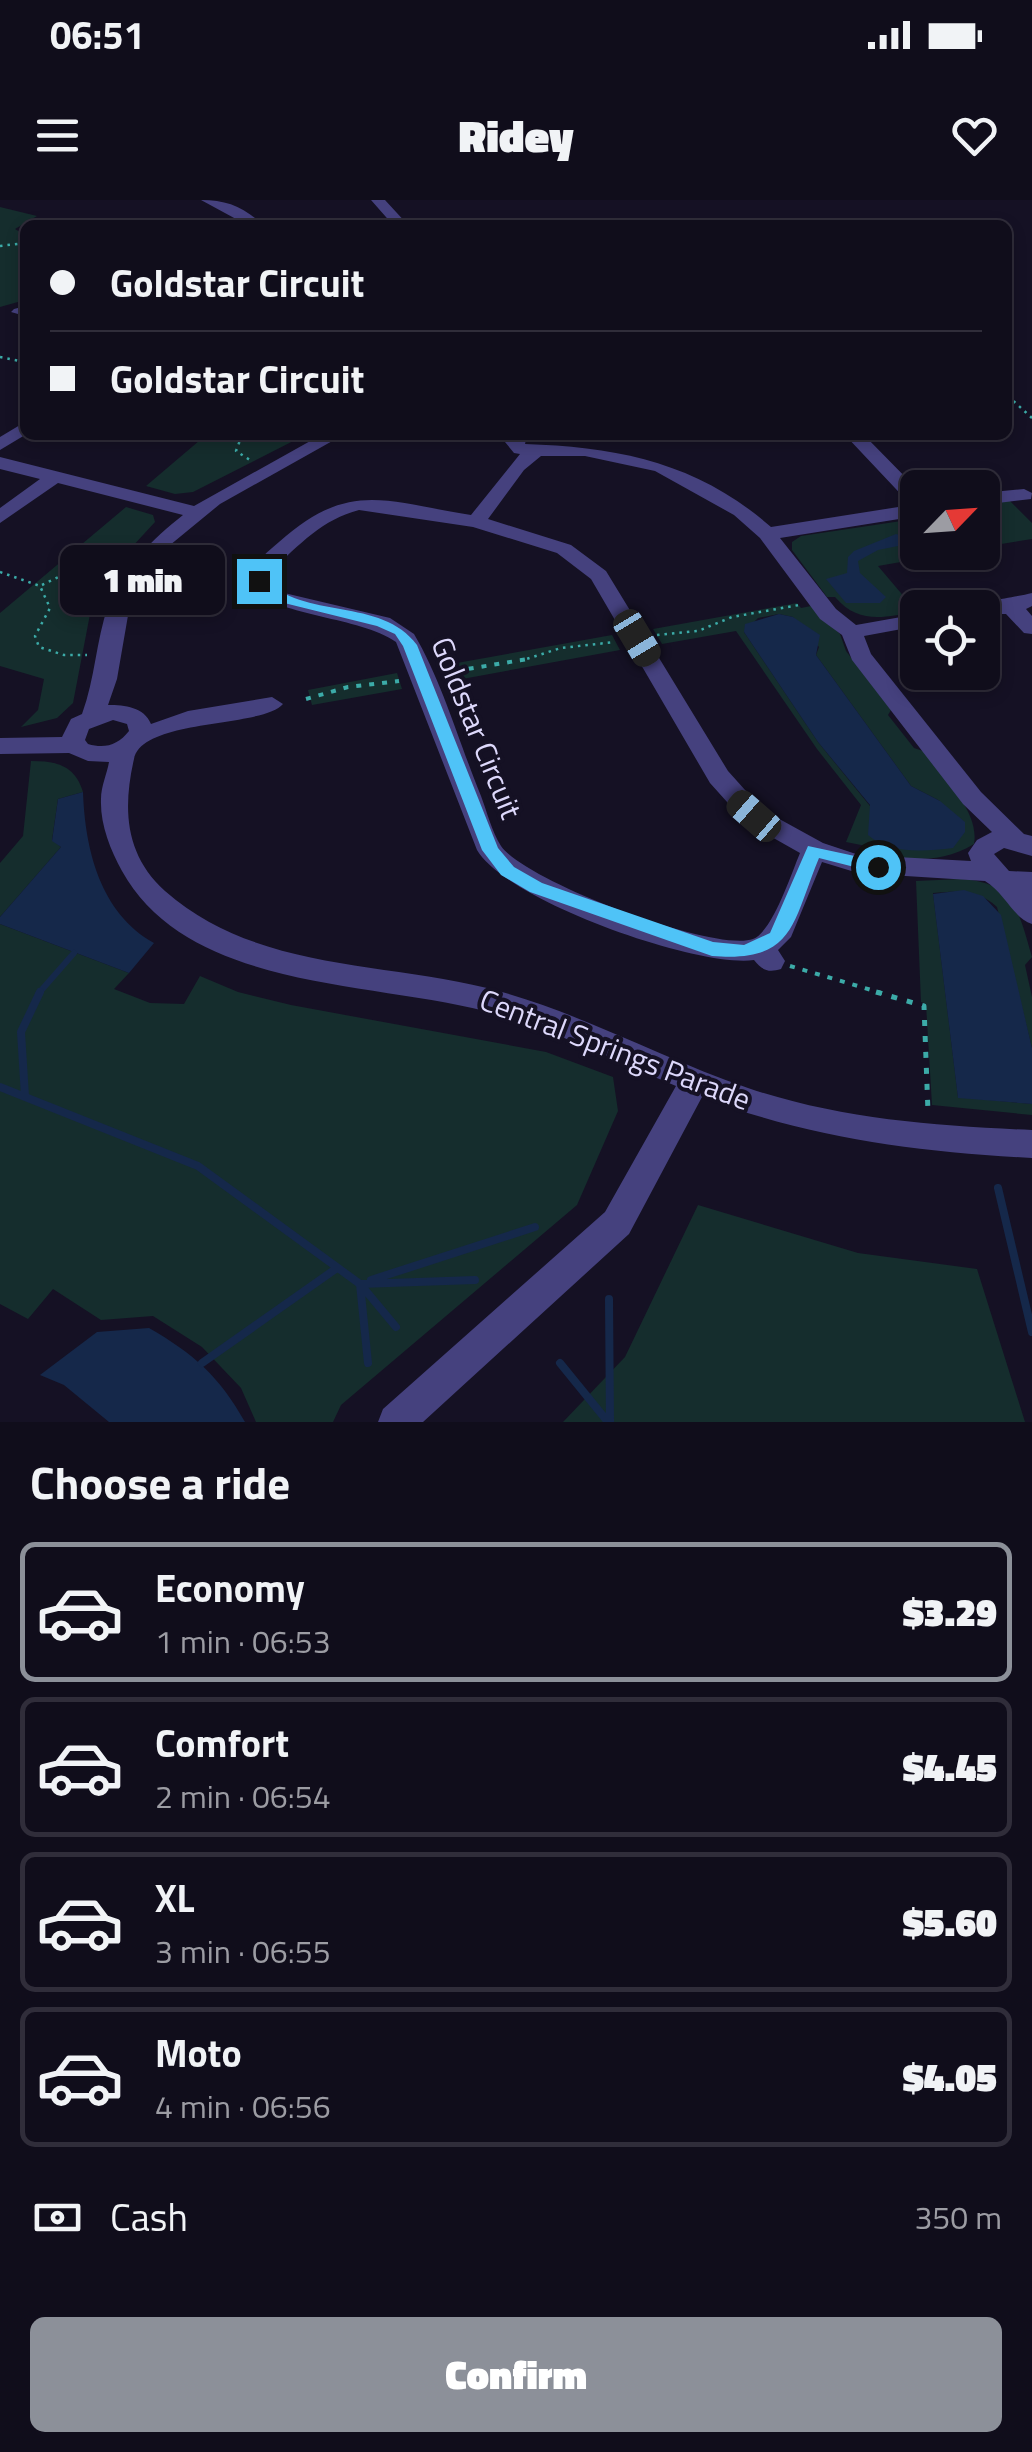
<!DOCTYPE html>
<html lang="en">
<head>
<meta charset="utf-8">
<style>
	:root { --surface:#100d1b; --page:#1e1b28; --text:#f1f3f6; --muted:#9c9ca3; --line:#302d3a; --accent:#8c9099 }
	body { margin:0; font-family:"Titillium Web",sans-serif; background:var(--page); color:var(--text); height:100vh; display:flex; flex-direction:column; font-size:38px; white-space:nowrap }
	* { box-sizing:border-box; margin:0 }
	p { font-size:32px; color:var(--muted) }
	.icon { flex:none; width:55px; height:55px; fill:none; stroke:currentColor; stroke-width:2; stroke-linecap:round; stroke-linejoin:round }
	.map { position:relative; height:1222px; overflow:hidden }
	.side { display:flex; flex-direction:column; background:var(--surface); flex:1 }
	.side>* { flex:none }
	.top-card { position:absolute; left:20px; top:20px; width:992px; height:220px; border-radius:15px; box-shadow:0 5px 15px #0003,0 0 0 2px var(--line); display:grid; align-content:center; height:220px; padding:0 30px; background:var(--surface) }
	.needle { width:65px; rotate:65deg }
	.tools { position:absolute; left:900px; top:270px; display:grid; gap:20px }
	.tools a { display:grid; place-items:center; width:100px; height:100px; border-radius:15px; background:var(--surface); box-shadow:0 5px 15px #0003,0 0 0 2px var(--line); font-size:50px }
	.end { position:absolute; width:45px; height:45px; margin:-22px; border:12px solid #4fc3f7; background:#111; box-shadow:0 0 0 5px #111 }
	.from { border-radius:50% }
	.bubble { position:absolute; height:70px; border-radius:15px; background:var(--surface); box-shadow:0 5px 15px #0003,0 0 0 2px var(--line); font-size:32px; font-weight:800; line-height:70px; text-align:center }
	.car { position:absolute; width:30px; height:60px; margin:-30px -15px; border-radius:12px; box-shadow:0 0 8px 2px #0007; background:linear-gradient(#222 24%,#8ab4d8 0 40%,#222 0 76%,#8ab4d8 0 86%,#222 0) }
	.top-card b { display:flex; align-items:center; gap:35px; height:95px; font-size:38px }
	.top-card b+b { border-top:2px solid var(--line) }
	.top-card i { width:25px; height:25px; background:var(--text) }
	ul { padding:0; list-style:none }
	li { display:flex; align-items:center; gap:30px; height:140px; margin:0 20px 15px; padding:0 10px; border:5px solid var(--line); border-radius:15px }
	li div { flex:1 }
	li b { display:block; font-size:38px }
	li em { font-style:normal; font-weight:800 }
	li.selected { border-color:var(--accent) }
	li>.icon { width:90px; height:90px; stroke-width:1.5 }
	h2 { padding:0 30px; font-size:45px; line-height:120px }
	.pay { display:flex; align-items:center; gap:25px; height:110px; padding:0 30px; font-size:38px }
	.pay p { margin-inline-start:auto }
	.cta { display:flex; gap:20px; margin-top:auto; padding:20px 30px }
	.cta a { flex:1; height:115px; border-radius:15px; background:var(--accent); color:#fff; font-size:40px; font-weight:800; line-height:115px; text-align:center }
	.status { display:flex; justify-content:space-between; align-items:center; height:70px; padding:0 50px; background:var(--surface); direction:ltr }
	.status svg { height:28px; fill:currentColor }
	header { display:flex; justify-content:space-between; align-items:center; height:130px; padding:0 30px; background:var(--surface); font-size:45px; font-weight:800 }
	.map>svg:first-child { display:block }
	.green { fill:#152d2d; fill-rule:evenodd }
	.water { fill:#15284a }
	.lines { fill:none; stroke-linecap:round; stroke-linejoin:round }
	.stream-far1 { stroke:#15284a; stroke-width:6 }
	.stream { stroke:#15284a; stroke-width:8 }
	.path-far2 { stroke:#3caba8; stroke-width:2.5; stroke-dasharray:2.5 5; stroke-linecap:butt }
	.path-far1 { stroke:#3caba8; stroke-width:4; stroke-dasharray:5 8; stroke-linecap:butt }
	.path { stroke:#3caba8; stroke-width:5; stroke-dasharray:6 10; stroke-linecap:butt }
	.minor { fill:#45417e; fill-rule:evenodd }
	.route { fill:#4fc3f7 }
	.labels { text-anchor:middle; stroke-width:8; stroke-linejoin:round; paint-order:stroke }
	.street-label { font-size:30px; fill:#ddd8fb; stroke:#151124 }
</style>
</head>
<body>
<div class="status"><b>06:51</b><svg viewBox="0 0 49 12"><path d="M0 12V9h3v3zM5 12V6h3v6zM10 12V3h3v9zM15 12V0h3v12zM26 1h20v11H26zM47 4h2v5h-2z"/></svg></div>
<header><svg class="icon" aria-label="menu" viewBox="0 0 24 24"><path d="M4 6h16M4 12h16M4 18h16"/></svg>Ridey<svg class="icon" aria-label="heart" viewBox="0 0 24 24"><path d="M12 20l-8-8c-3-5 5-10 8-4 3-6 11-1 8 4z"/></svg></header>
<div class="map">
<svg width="1032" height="1222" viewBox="0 0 1032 1222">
	<rect width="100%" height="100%" fill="#151124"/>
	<!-- green -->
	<path class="green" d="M0,7L37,16L15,29L25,35V100L0,107Z
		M206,235H305L193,292L175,294L146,286Z
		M1009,300L1032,323V339L983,347V304Z
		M126,307L153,315L155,322L119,361L91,409L73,503L57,518L21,527L38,510L44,479L0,466V413Z
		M917,315L918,352L952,353L878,366L917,412C884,417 859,425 835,397H827L792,350V342L801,336L908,320Z
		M797,403L801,408L811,406L840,434L846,451L891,510L888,515L914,548L923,551C942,576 980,611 974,644C945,662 916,660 882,658L881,649L846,642L861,605L817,549L736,431L662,444L653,429ZM779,414L793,417L819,447L816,455L911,586L940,601L870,606L818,542L744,432L758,418Z
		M612,435L620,450L446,482L440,466Z
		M397,473L402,489L312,505L308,490Z
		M31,561C56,561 75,565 83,592L58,599L52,640L61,647L0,717V663L23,636Z
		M961,679C1015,682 1019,713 1032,757L1025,765L1032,797V848L997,707C978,689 958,691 933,693L958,897L1032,904V915L932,905L926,804L921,802L916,681Z
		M0,724L129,773L114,789L150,803L184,804L200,776L238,792L291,805L546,852L613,877L618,911L577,1005L341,1205L333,1222H256L241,1188L202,1147L153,1116L101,1120L53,1089L28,1119L0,1104Z
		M698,1005L858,1053L977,1069L1025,1222H563L625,1157Z"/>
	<!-- water -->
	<path class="water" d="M896,334L906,337L903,345L878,350L858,361L860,373L886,397L880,403H846L826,379L847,373L848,357L854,351Z
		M779,414L793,417L820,435L816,455L911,586L940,601L965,622V632L953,648C925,651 891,655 868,635L870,605L818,542L744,432L745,424Z
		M83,592C85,649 100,713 154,743L129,773L0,724V717L61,647L52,641L58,599Z
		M964,690L983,696L1001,715L1032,848V904L958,898L933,694Z
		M149,1128C194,1154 219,1176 245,1222H109L64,1185L40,1175L97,1132Z"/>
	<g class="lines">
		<!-- stream-far1 -->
		<path class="stream-far1" d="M38,794L74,753"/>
		<!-- stream -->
		<path class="stream" d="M0,887L198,966L360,1084L475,1080
			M25,896L21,832L40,792
			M998,988L1032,1132
			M371,1080L535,1027
			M360,1084L368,1163
			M361,1085L396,1127
			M609,1099L610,1222
			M202,1163L337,1068
			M560,1163L608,1222"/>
		<!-- path-far2 -->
		<path class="path-far2" d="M325,25L375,20
			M0,46L25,43
			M0,157L25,162
			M1008,196L1032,218
			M242,235L236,251L253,262
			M0,372L40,386L50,408L35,436L39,447L64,455H87
			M42,385L98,358L133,350
			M657,435L698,431L732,417L799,405
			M520,461L561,448L615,442"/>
		<!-- path-far1 -->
		<path class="path-far1" d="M443,473L528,459
			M306,499L348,487L399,481
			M790,766L885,794"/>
		<!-- path -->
		<path class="path" d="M876,792L924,806L928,912"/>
		<!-- minor -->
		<path class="minor" d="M201,0C227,0 244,7 263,25H247Z
			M371,0H385L408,25H393Z
			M25,106V116L11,112L14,109Z
			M25,222V235L0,250V237Z
			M321,235H343L220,304L164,350L130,404L117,479L108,505C125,505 144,507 151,524L188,511L272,497L283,504C263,528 142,518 134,559C123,607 124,654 165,691C255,770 377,761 487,788C578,811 660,858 748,888C840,919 936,926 1032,930V958C917,952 809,938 702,897L629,1034L423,1222H378L383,1209L605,1012L676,886C613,860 551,828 485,811C370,781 188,790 122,671C110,649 100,624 101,599C101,586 107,574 109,562L88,561L69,553L0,554V538L62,537L71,519L82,514C95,479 96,441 108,406C120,370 154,338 183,315L58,283L0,323V308L40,279L0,269V257L194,306ZM113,520L127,524L129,531C118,545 105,549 88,544L85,540L89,529Z
			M509,235H527L525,244C619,247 698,263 771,327L911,305L845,235H864L918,290V316L780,338L836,409L856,425L918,414V426L864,436L871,454L981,592L1024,634L1032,636V656L1004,648L994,654L1009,671L1032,672V724C1014,719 1005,693 985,681L858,673L822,662L791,737L778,750L785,761L781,769C768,773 762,770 754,760C698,768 507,701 477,650L396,442C356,415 277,418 251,386C252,363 262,357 279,342C350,279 386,302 471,315L520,254L514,253L505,242ZM541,256H585L655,271L734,315L760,338L820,419L842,435L852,460L963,604L992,632L977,640L968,653L971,661L859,655L823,643L763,610L728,571L606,371L571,345L488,319L524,270ZM359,310L473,327L557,353L591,379L710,583L745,622L800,653C791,674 773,731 753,739C714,753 525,681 501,646C492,632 487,612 481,596C460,545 442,481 414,434L390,418L280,392L271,384L272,370C299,345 323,319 359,310Z
			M1024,289L1032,293L1031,299L982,305V293Z
			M1032,393V406L1026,409L1032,416V434L1024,433L1006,414H982V408H972C981,401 1017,397 1032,393Z"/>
	</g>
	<!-- route -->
	<path class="route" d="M255,378H264C303,421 381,396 417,445L498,648L514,667L542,683L713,742L744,745L770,733L808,646L878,661L887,667L878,673L819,658C792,723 795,763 712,756L530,692L501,675L482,650L403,446L395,434L377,426L268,399L253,381Z"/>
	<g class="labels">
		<!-- street labels -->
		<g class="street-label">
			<text transform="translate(476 528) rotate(68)" y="10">Goldstar Circuit</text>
			<text transform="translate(615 850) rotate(21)" y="10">Central Springs Parade</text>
		</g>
	</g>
</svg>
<div class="tools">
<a><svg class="needle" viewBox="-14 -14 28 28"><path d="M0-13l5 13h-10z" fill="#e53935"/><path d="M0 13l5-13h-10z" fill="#9c9ca3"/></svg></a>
<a><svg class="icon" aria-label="locate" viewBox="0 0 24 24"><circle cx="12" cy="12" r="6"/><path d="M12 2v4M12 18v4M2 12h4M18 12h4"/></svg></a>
</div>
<i class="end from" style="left:878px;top:667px"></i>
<i class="end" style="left:259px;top:381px"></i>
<div class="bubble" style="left:60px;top:345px;width:165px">1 min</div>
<i class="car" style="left:637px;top:438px;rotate:149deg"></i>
<i class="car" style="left:754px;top:616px;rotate:311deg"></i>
<div class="top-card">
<b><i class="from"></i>Goldstar Circuit</b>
<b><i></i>Goldstar Circuit</b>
</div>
</div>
<section class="side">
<h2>Choose a ride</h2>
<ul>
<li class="selected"><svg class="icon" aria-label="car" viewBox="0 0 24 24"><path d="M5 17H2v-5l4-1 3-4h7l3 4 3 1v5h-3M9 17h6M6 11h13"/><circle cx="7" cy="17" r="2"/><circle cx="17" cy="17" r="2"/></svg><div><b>Economy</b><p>1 min · 06:53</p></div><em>$3.29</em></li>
<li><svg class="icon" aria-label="car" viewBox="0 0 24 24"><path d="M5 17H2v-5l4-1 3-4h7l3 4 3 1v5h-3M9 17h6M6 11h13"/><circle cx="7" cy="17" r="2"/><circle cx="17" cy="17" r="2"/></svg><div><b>Comfort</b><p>2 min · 06:54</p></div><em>$4.45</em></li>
<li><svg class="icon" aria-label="car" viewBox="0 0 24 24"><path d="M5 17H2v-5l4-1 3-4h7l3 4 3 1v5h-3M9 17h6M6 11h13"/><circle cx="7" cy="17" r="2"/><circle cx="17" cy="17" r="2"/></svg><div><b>XL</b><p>3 min · 06:55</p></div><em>$5.60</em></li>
<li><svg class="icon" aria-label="car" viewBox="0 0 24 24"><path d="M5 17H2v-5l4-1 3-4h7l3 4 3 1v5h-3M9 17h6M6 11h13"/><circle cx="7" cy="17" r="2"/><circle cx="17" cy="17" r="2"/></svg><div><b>Moto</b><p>4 min · 06:56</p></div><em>$4.05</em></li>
</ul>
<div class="pay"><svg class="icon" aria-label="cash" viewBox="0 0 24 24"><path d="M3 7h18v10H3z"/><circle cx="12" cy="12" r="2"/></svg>Cash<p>350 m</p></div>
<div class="cta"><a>Confirm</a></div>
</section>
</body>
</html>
